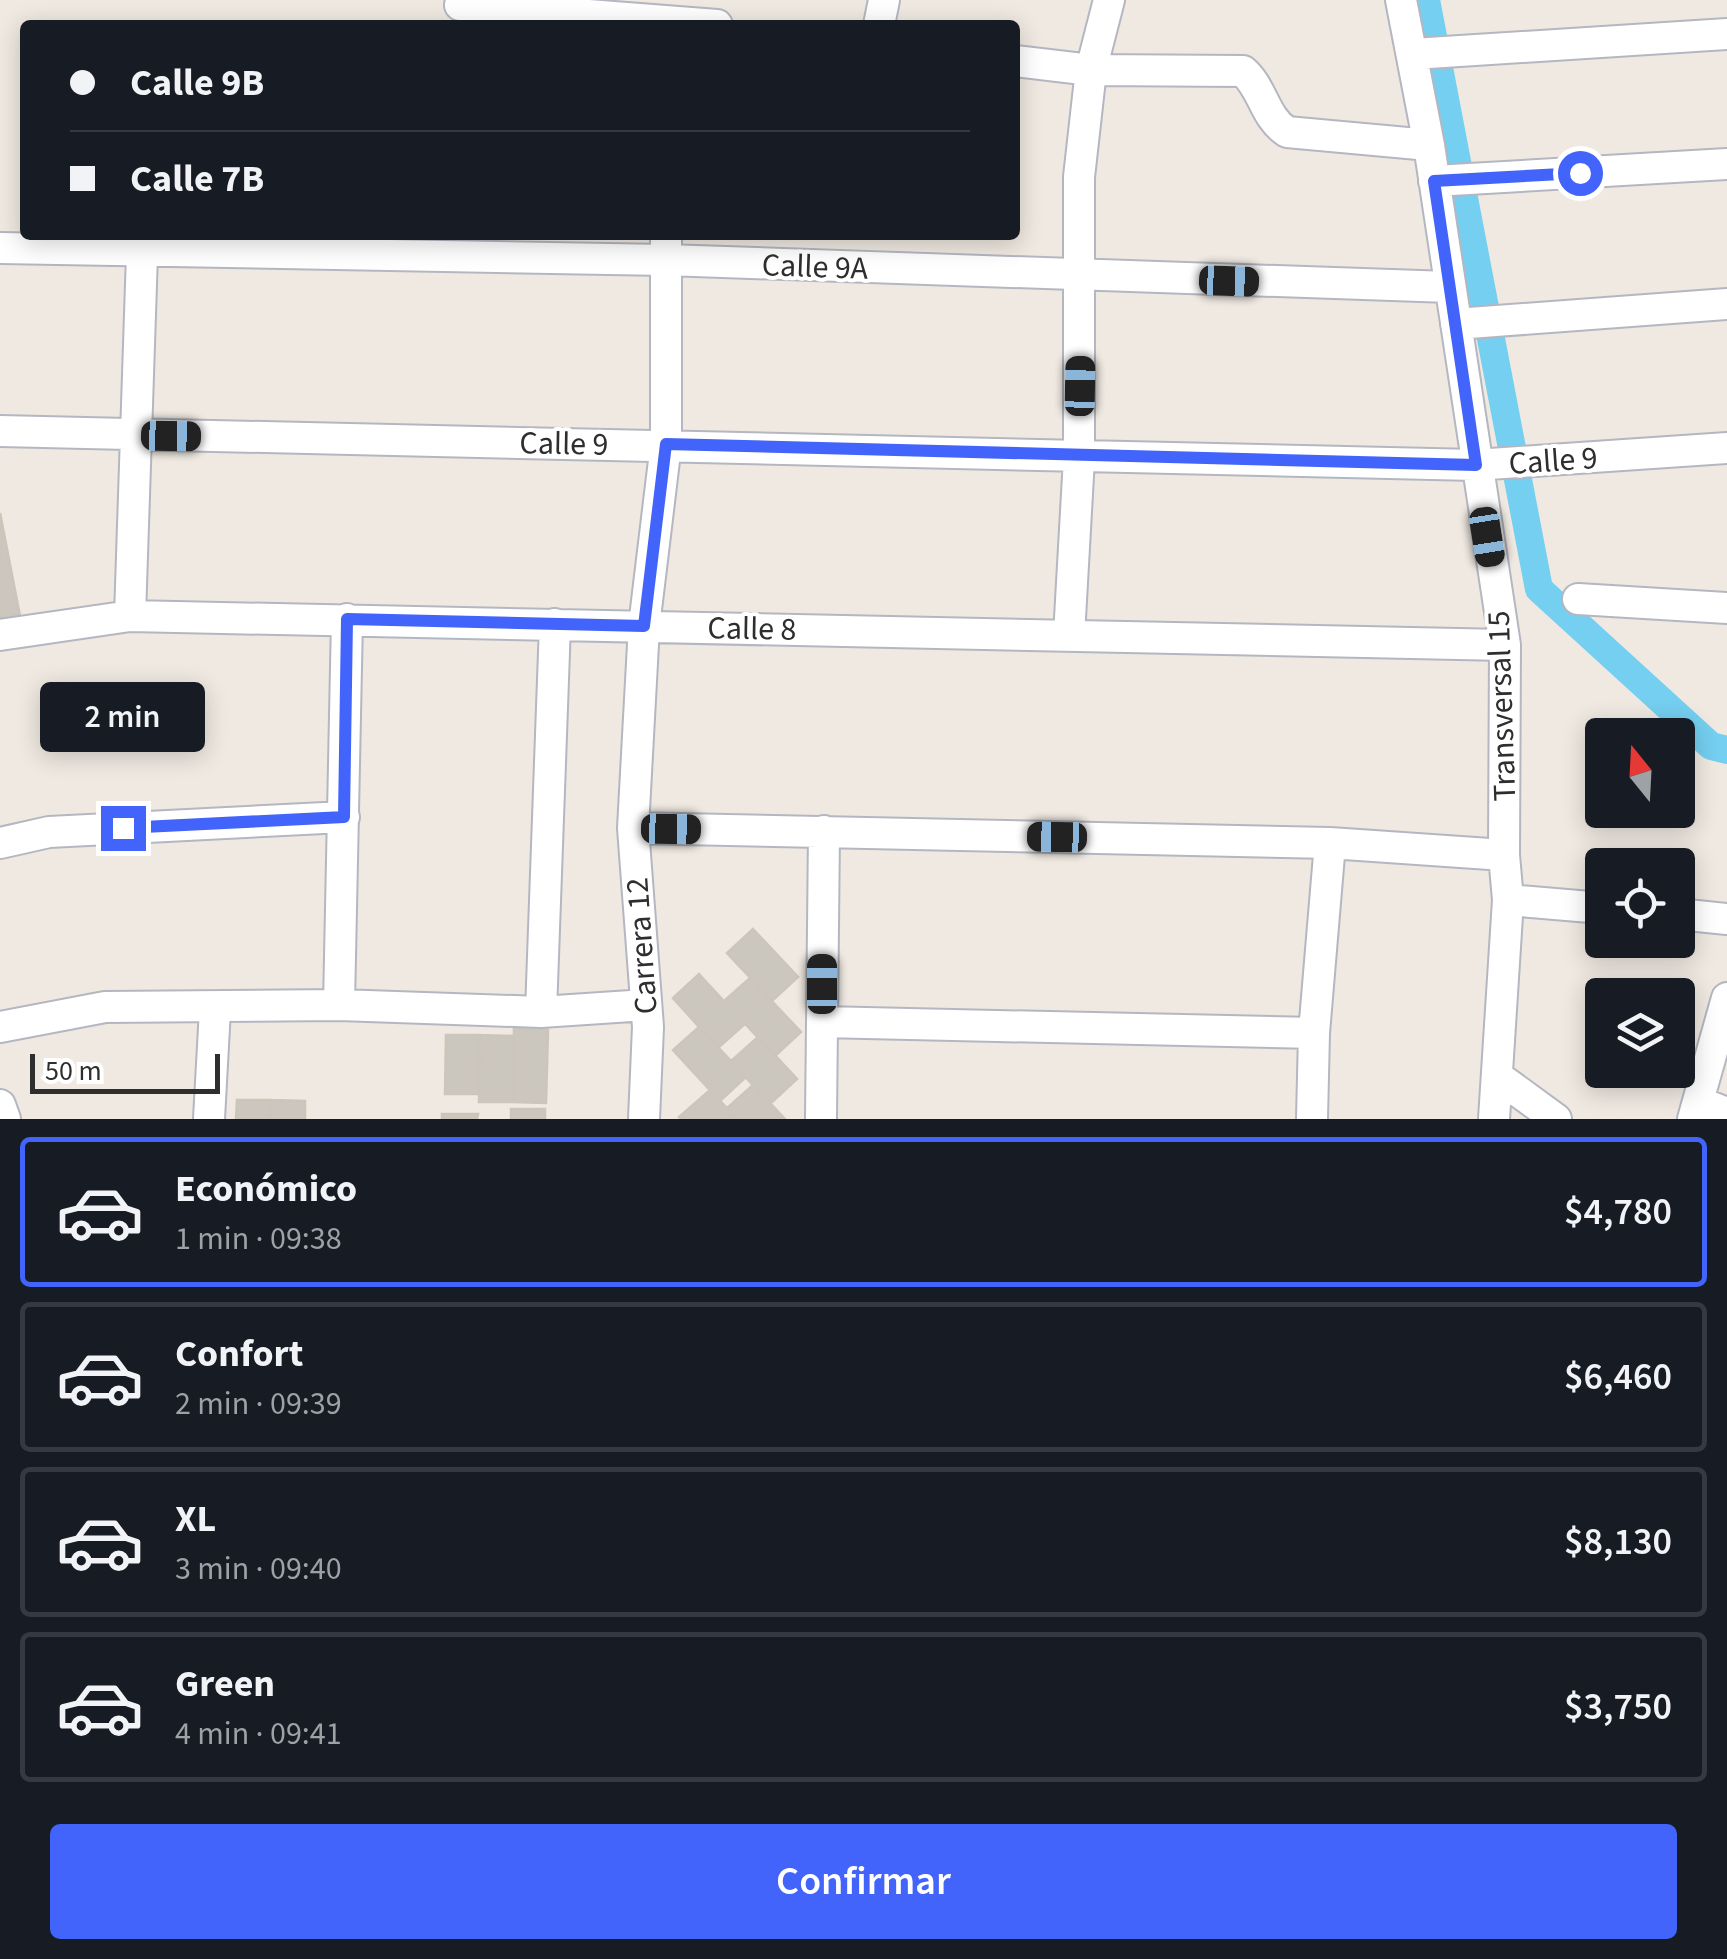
<!DOCTYPE html>
<html lang="es">
<head>
<meta charset="utf-8">
<style>
	:root { --surface:#171b24; --page:#20242c; --text:#f1f3f6; --muted:#9ea1a6; --line:#363941; --accent:#4264fb }
	body { margin:0; font-family:"Source Sans 3",sans-serif; background:var(--page); color:var(--text); height:100vh; display:flex; flex-direction:column; font-size:38px; white-space:nowrap }
	* { box-sizing:border-box; margin:0 }
	p { font-size:32px; color:var(--muted) }
	.icon { flex:none; width:55px; height:55px; fill:none; stroke:currentColor; stroke-width:2; stroke-linecap:round; stroke-linejoin:round }
	.map { position:relative; height:1119px; overflow:hidden }
	.drawer { display:flex; flex-direction:column; background:var(--surface); flex:1 }
	.drawer>* { flex:none }
	.top-card { position:absolute; left:20px; top:20px; width:1000px; height:220px; border-radius:10px; box-shadow:0 5px 25px #0003; display:grid; align-content:center; height:220px; padding:0 50px; background:var(--surface) }
	.needle { width:65px; rotate:342deg }
	.buttons { position:absolute; left:1585px; top:718px; display:grid; gap:20px }
	.buttons a { display:grid; place-items:center; width:110px; height:110px; border-radius:10px; background:var(--surface); box-shadow:0 5px 25px #0003; font-size:50px }
	.scale { position:absolute; left:30px; bottom:25px; width:190px; box-sizing:border-box; padding-left:10px; border:5px solid #2e2e2e; border-top:0; font-size:28px; line-height:35px; white-space:nowrap; color:#2e2e2e; -webkit-text-stroke:8px #fff; paint-order:stroke }
	.end { position:absolute; width:45px; height:45px; margin:-22px; border:12px solid #4264fb; background:#fff; box-shadow:0 0 0 5px #fff }
	.from { border-radius:50% }
	.bubble { position:absolute; height:70px; border-radius:10px; background:var(--surface); box-shadow:0 5px 25px #0003; font-size:32px; font-weight:600; line-height:70px; text-align:center }
	.car { position:absolute; width:30px; height:60px; margin:-30px -15px; border-radius:12px; box-shadow:0 0 8px 2px #0007; background:linear-gradient(#222 24%,#8ab4d8 0 40%,#222 0 76%,#8ab4d8 0 86%,#222 0) }
	.top-card b { display:flex; align-items:center; gap:35px; height:95px; font-size:38px }
	.top-card b+b { border-top:2px solid var(--line) }
	.top-card i { width:25px; height:25px; background:var(--text) }
	ul { padding:18px 0 0; list-style:none }
	li { display:flex; align-items:center; gap:30px; height:150px; margin:0 20px 15px; padding:0 30px; border:5px solid var(--line); border-radius:10px }
	li div { flex:1 }
	li b { display:block; font-size:38px }
	li em { font-style:normal; font-weight:600 }
	li.current { border-color:var(--accent) }
	li>.icon { width:90px; height:90px; stroke-width:1.5 }
	.button { display:flex; gap:20px; margin-top:auto; padding:20px 50px }
	.button a { flex:1; height:115px; border-radius:10px; background:var(--accent); color:#fff; font-size:40px; font-weight:600; line-height:115px; text-align:center }
	.map>svg:first-child { display:block }
	.lines { fill:none; stroke-linecap:round; stroke-linejoin:round }
	.canal { stroke:#75cff0; stroke-width:28 }
	.building { fill:#cbc7bf; stroke:#cbc5ba; stroke-width:2.5 }
	.minor-casing { stroke:#b4b7c1; stroke-width:34 }
	.minor { stroke:#fff; stroke-width:30 }
	.route { stroke:#4264fb; stroke-width:12 }
	.labels { text-anchor:middle; stroke-width:8; stroke-linejoin:round; paint-order:stroke }
	.street-label { font-size:32px; fill:#2e2e2e; stroke:#fff }
</style>
</head>
<body>
<div class="map">
<svg width="1727" height="1119" viewBox="0 0 1727 1119">
	<rect width="100%" height="100%" fill="#efe9e1"/>
	<g class="lines">
		<!-- canal -->
		<path class="canal" d="M1426,0L1539,589L1711,746L1727,750"/>
	</g>
	<!-- building -->
	<path class="building" d="M0,513L20,616L0,620Z
		M753,929L798,977L772,1001L727,953Z
		M699,974L745,1024L718,1048L673,998Z
		M750,978L801,1032L775,1056L724,1001Z
		M699,1027L746,1077L720,1101L673,1050Z
		M514,1029L548,1030L546,1103L513,1102Z
		M446,1035H480L478,1094H445Z
		M480,1035L514,1036L513,1102H479Z
		M758,1037L797,1079L770,1104L731,1061Z
		M753,1085L785,1119H737L727,1108Z
		M710,1090L737,1119H681L679,1117Z
		M237,1100H271L270,1119H236Z
		M271,1100L305,1101V1119H270Z
		M511,1109H545V1119H511Z
		M442,1114H478L477,1119H442Z"/>
	<g class="lines">
		<!-- minor casing -->
		<g class="minor-casing">
			<path id="minor" d="M1401,0L1429,145L1505,645L1504,855L1508,900L1494,1119
				M460,5L717,25
				M879,25L884,0
				M1413,54L1727,34
				M1015,61L1091,70L1243,71C1263,88 1264,117 1287,132L1429,145
				M1434,181L1727,164
				M0,248L666,260L1449,287
				M1456,324L1727,304
				M0,431L1475,465L1727,448
				M1578,599L1727,608
				M130,616L142,254
				M0,635L130,616L1505,645
				M1069,636L1079,458V177L1091,70L1109,0
				M633,828L1330,843L1504,855
				M0,843L49,832L344,817
				M1508,900L1602,908
				M1678,914L1727,919
				M339,1005L347,619
				M541,1012L555,624
				M822,1022L1314,1033
				M0,1027L105,1007L339,1005L541,1012L646,1005
				M1497,1076L1556,1119
				M1699,1102L1727,1113
				M0,1105L5,1119
				M209,1119L215,1009
				M644,1119L648,1027L633,828L644,626L666,444V235
				M821,1119L824,831
				M1312,1119L1314,1033L1330,843
				M1693,1119L1727,998"/>
		</g>
		<!-- minor -->
		<use href="#minor" class="minor"/>
	</g>
	<g class="lines">
		<!-- route -->
		<path class="route" d="M123,828L344,817L347,619L644,626L666,444L1476,465L1434,181L1580,173"/>
	</g>
	<g class="labels">
		<!-- street labels -->
		<g class="street-label">
			<text transform="translate(815 266) rotate(2)" y="11">Calle 9A</text>
			<text transform="translate(564 443) rotate(1)" y="11">Calle 9</text>
			<text transform="translate(1553 460) rotate(-4)" y="11">Calle 9</text>
			<text transform="translate(752 628) rotate(1)" y="11">Calle 8</text>
			<text transform="translate(1501 706) rotate(-92)" y="11">Transversal 15</text>
			<text transform="translate(641 946) rotate(-94)" y="11">Carrera 12</text>
		</g>
	</g>
</svg>
<div class="buttons">
<a><svg class="needle" viewBox="-14 -14 28 28"><path d="M0-13l5 13h-10z" fill="#e53935"/><path d="M0 13l5-13h-10z" fill="#9ea1a6"/></svg></a>
<a><svg class="icon" aria-label="locate" viewBox="0 0 24 24"><circle cx="12" cy="12" r="6"/><path d="M12 2v4M12 18v4M2 12h4M18 12h4"/></svg></a>
<a><svg class="icon" aria-label="layers" viewBox="0 0 24 24"><path d="M12 4l9 5-9 5-9-5zM3 14l9 5 9-5"/></svg></a>
</div>
<div class="scale">50 m</div>
<i class="end from" style="left:1580px;top:173px"></i>
<i class="end" style="left:123px;top:828px"></i>
<div class="bubble" style="left:40px;top:682px;width:165px">2 min</div>
<i class="car" style="left:1229px;top:281px;rotate:92deg"></i>
<i class="car" style="left:1080px;top:386px;rotate:1deg"></i>
<i class="car" style="left:171px;top:436px;rotate:91deg"></i>
<i class="car" style="left:1487px;top:537px;rotate:171deg"></i>
<i class="car" style="left:671px;top:829px;rotate:91deg"></i>
<i class="car" style="left:1057px;top:837px;rotate:271deg"></i>
<i class="car" style="left:822px;top:984px;rotate:0deg"></i>
<div class="top-card">
<b><i class="from"></i>Calle 9B</b>
<b><i></i>Calle 7B</b>
</div>
</div>
<section class="drawer">
<ul>
<li class="current"><svg class="icon" aria-label="car" viewBox="0 0 24 24"><path d="M5 17H2v-5l4-1 3-4h7l3 4 3 1v5h-3M9 17h6M6 11h13"/><circle cx="7" cy="17" r="2"/><circle cx="17" cy="17" r="2"/></svg><div><b>Económico</b><p>1 min · 09:38</p></div><em>$4,780</em></li>
<li><svg class="icon" aria-label="car" viewBox="0 0 24 24"><path d="M5 17H2v-5l4-1 3-4h7l3 4 3 1v5h-3M9 17h6M6 11h13"/><circle cx="7" cy="17" r="2"/><circle cx="17" cy="17" r="2"/></svg><div><b>Confort</b><p>2 min · 09:39</p></div><em>$6,460</em></li>
<li><svg class="icon" aria-label="car" viewBox="0 0 24 24"><path d="M5 17H2v-5l4-1 3-4h7l3 4 3 1v5h-3M9 17h6M6 11h13"/><circle cx="7" cy="17" r="2"/><circle cx="17" cy="17" r="2"/></svg><div><b>XL</b><p>3 min · 09:40</p></div><em>$8,130</em></li>
<li><svg class="icon" aria-label="car" viewBox="0 0 24 24"><path d="M5 17H2v-5l4-1 3-4h7l3 4 3 1v5h-3M9 17h6M6 11h13"/><circle cx="7" cy="17" r="2"/><circle cx="17" cy="17" r="2"/></svg><div><b>Green</b><p>4 min · 09:41</p></div><em>$3,750</em></li>
</ul>
<div class="button"><a>Confirmar</a></div>
</section>
</body>
</html>
